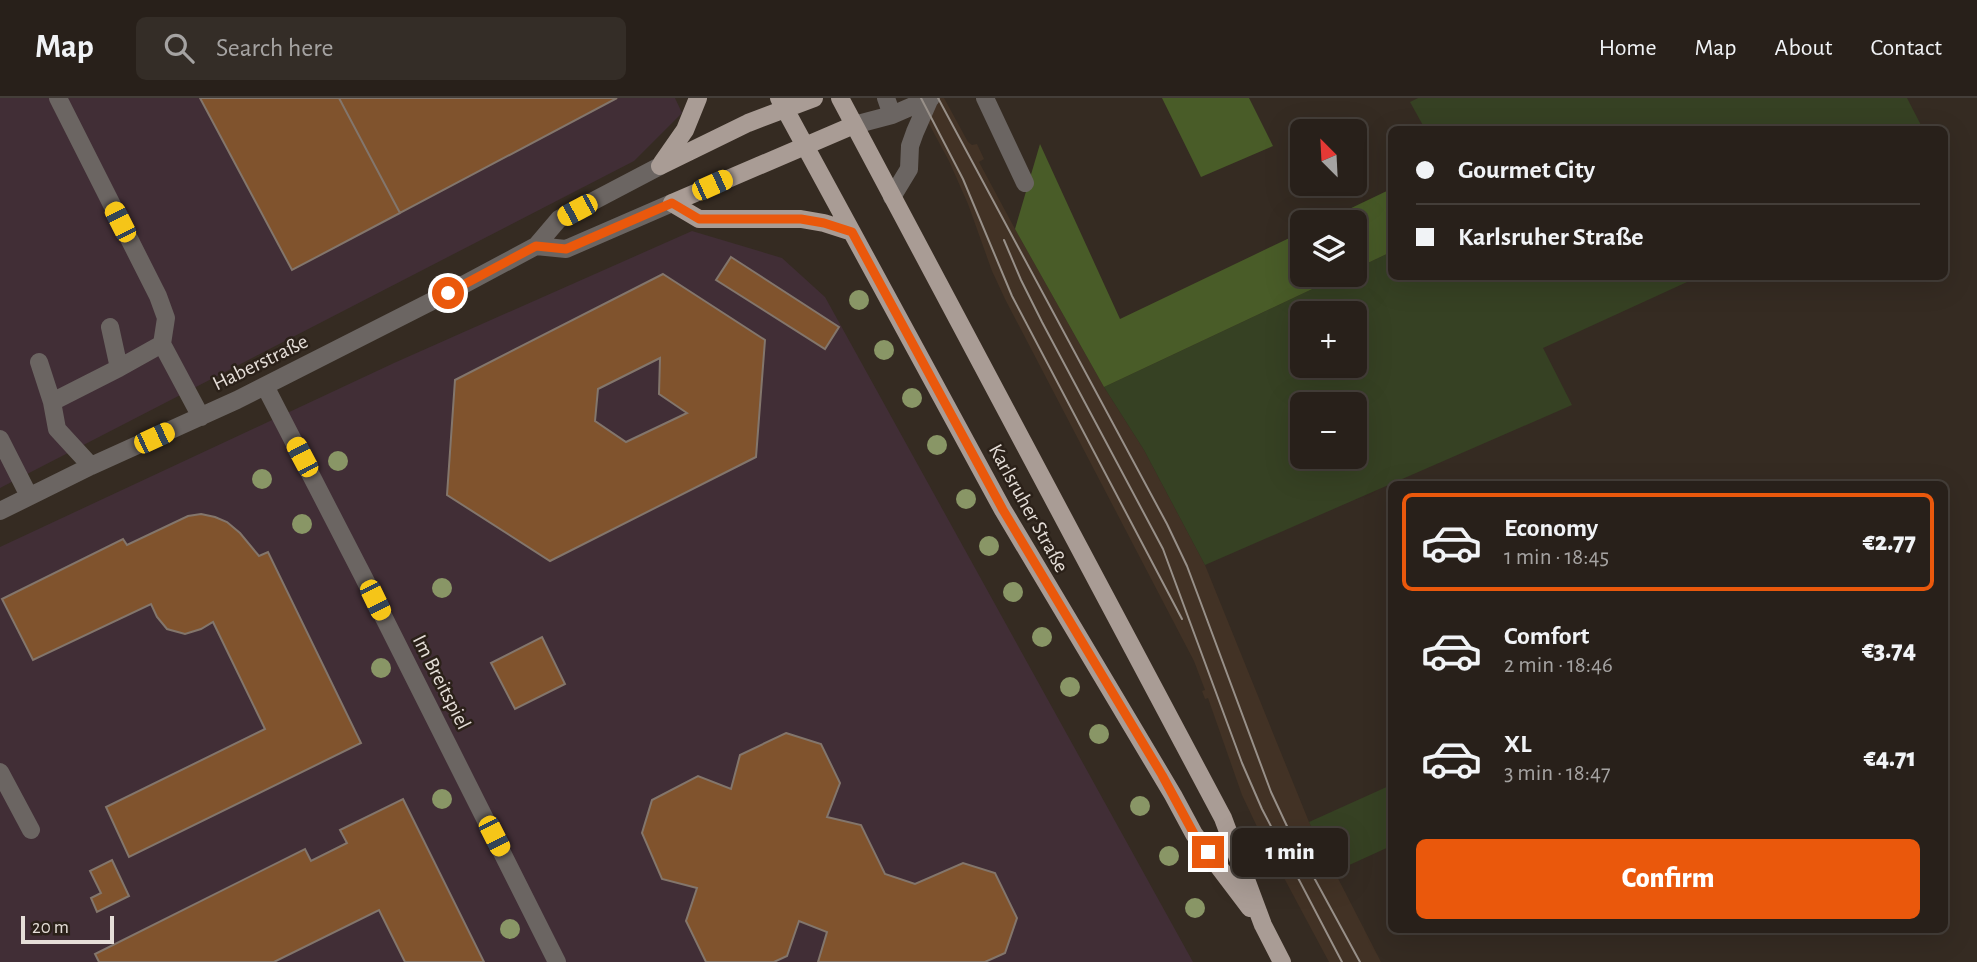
<!DOCTYPE html>
<html lang="en">
<head>
<meta charset="utf-8">
<style>
	:root { --surface:#28201a; --page:#342d27; --text:#f1f3f6; --muted:#a5a3a2; --line:#443e39; --accent:#ea580c }
	body { margin:0; font-family:"Alegreya Sans",sans-serif; background:var(--page); color:var(--text); height:100vh; display:flex; flex-direction:column; font-size:26px; white-space:nowrap }
	* { box-sizing:border-box; margin:0 }
	p { font-size:23px; color:var(--muted) }
	.icon { flex:none; width:38px; height:38px; fill:none; stroke:currentColor; stroke-width:2; stroke-linecap:round; stroke-linejoin:round }
	.map { position:relative; flex:1; overflow:hidden }
	.drawer { position:absolute; left:1388px; top:383px; width:560px; height:452px; display:flex; flex-direction:column; background:var(--surface); border-radius:10px; box-shadow:0 7px 28px #0002,0 0 0 2px var(--line) }
	.drawer>* { flex:none }
	.hud { position:absolute; left:1388px; top:28px; width:560px; height:154px; border-radius:10px; box-shadow:0 7px 28px #0002,0 0 0 2px var(--line); display:grid; align-content:center; height:154px; padding:0 28px; background:var(--surface) }
	.needle { width:46px; rotate:336deg }
	.tools { position:absolute; left:1290px; top:21px; display:grid; gap:14px }
	.tools a { display:grid; place-items:center; width:77px; height:77px; border-radius:10px; background:var(--surface); box-shadow:0 7px 28px #0002,0 0 0 2px var(--line); font-size:35px }
	.scale { position:absolute; left:21px; bottom:18px; width:93px; box-sizing:border-box; padding-left:7px; border:4px solid #e5ded8; border-top:0; font-size:19px; line-height:24px; white-space:nowrap; color:#e5ded8; -webkit-text-stroke:5px #2b2119; paint-order:stroke }
	.end { position:absolute; width:32px; height:32px; margin:-16px; border:9px solid #ea580c; background:#fff; box-shadow:0 0 0 4px #fff }
	.from { border-radius:50% }
	.bubble { position:absolute; height:49px; border-radius:10px; background:var(--surface); box-shadow:0 7px 28px #0002,0 0 0 2px var(--line); font-size:23px; font-weight:800; line-height:49px; text-align:center }
	.car { position:absolute; width:21px; height:42px; margin:-21px -10px; border-radius:9px; box-shadow:0 0 5px 2px #0007; background:linear-gradient(#f5c518 24%,#345 0 40%,#f5c518 0 76%,#345 0 86%,#f5c518 0) }
	.hud b { display:flex; align-items:center; gap:24px; height:66px; font-size:26px }
	.hud b+b { border-top:2px solid var(--line) }
	.hud i { width:18px; height:18px; background:var(--text) }
	ul { padding:12px 0 0; list-style:none }
	li { display:flex; align-items:center; gap:21px; height:98px; margin:0 14px 10px; padding:0 14px; border:4px solid transparent; border-radius:10px }
	li div { flex:1 }
	li b { display:block; font-size:26px }
	li em { font-style:normal; font-weight:800 }
	li.selected { border-color:var(--accent) }
	li>.icon { width:63px; height:63px; stroke-width:1.5 }
	.primary-button { display:flex; gap:14px; margin-top:auto; padding:14px 28px }
	.primary-button a { flex:1; height:80px; border-radius:10px; background:var(--accent); color:#fff; font-size:28px; font-weight:800; line-height:80px; text-align:center }
	header { display:flex; align-items:center; gap:42px; box-sizing:border-box; height:98px; padding:0 35px; background:var(--surface); border-bottom:2px solid var(--line) }
	header strong { font-size:33px }
	nav { display:flex; gap:38px; margin-inline-start:auto; font-size:24px }
	.search { width:490px; height:63px; background:var(--page); display:flex; align-items:center; gap:18px; box-sizing:border-box; padding:0 24px; border-radius:10px; color:var(--muted); font-size:26px }
	.map>svg:first-child { display:block }
	.commercial { fill:#412e36 }
	.built { fill:#423225 }
	.green { fill:#364123; fill-rule:evenodd }
	.forest { fill:#495c28 }
	.building { fill:#80532d; stroke:#83766c; stroke-width:2; fill-rule:evenodd }
	.lines { fill:none; stroke-linecap:round; stroke-linejoin:round }
	.minor { stroke:#6b6562; stroke-width:18 }
	.major { stroke:#a99c95; stroke-width:18 }
	.tram { stroke:#989089; stroke-width:2 }
	.tree { fill:#899666 }
	.route { stroke:#ea580c; stroke-width:9 }
	.labels { text-anchor:middle; stroke-width:5; stroke-linejoin:round; paint-order:stroke }
	.street-label { font-size:21px; fill:#e5ded8; stroke:#2b2119 }
</style>
</head>
<body>
<header>
<strong>Map</strong>
<div class="search"><svg class="icon" aria-label="search" viewBox="0 0 24 24"><circle cx="10" cy="10" r="6"/><path d="M15 15l6 6"/></svg>Search here</div>
<nav><a>Home</a><a>Map</a><a>About</a><a>Contact</a></nav>
</header>
<div class="map">
<svg width="1977" height="864" viewBox="0 0 1977 864">
	<rect width="100%" height="100%" fill="#352b22"/>
	<!-- commercial -->
	<path class="commercial" d="M0,0H675L682,15L634,63L0,390Z
		M692,133L782,160L825,199L1193,864H0V449L394,265Z"/>
	<!-- built -->
	<path class="built" d="M915,0H944L968,44L972,47L977,46L984,61L979,64L1015,131L1104,289L1144,352L1205,467L1309,724L1381,864H1329L1260,735L1242,697L1208,600L1205,601L1202,593L1205,592L1194,563L1005,201L992,173L968,106L949,63Z"/>
	<!-- green -->
	<path class="green" d="M1418,0H1907L1923,31H1425L1410,4Z
		M1391,154V178L1698,179L1543,250L1572,307L1205,467L1144,352L1104,289L1342,177H1354L1355,171ZM1302,215H1354V268H1302ZM1302,306H1354V359H1302Z
		M1391,687V748L1334,774L1309,724Z"/>
	<!-- forest -->
	<path class="forest" d="M1162,0H1249L1273,48L1201,79Z
		M1040,46L1120,221L1302,134V177H1342L1104,289L1015,131Z
		M1391,91V154L1355,171L1354,124H1322Z"/>
	<!-- building -->
	<path class="building" d="M200,0H339L400,115L292,172Z
		M339,0H617L400,115Z
		M731,159L839,229L825,251L716,182Z
		M663,176L765,242L756,359L550,463L447,397L455,282ZM660,260L659,296L687,315L626,344L595,323L598,291Z
		M201,416L215,419L227,424L240,435L259,458L268,454L361,645L129,759L106,709L265,631L213,524L201,531L185,536L167,531L157,519L151,506L33,562L2,501L123,441L127,447L188,418Z
		M542,539L565,586L515,611L491,565Z
		M786,635L821,646L840,685L827,719L861,727L885,776L915,786L963,765L995,775L1017,820L1005,855L985,864H818L827,834L799,823L787,858L774,864H706L686,823L697,790L662,781L642,735L652,702L698,678L731,691L740,657Z
		M403,701L484,864H405L379,812L274,864H99L95,856L305,751L311,763L347,745L340,732Z
		M112,762L129,798L97,814L91,800L101,795L90,773Z"/>
	<g class="lines">
		<!-- minor -->
		<path class="minor" d="M58,0L158,198L166,220L162,246L119,270
			M886,0L892,17
			M985,0L1025,85
			M854,27L892,17L931,0
			M892,99L909,71L910,48L915,34L930,0
			M536,148L566,151L672,105
			M162,246L201,319
			M39,264L52,304L57,331L91,368
			M265,288L363,478L557,864
			M52,304L119,270L110,229
			M0,341L29,398
			M0,413L91,368L237,302L448,195L536,148L559,121L660,68
			M0,674L31,732"/>
		<!-- major -->
		<path class="major" d="M779,0L1003,412L1173,697L1194,736L1250,810
			M840,0L1223,720L1263,827L1282,864
			M662,65L685,32L698,0
			M660,68L748,25L814,0
			M672,105L854,27
			M672,105L699,121H801L824,125L852,134"/>
		<!-- tram -->
		<path class="tram" d="M921,0L963,81L1012,198L1182,521
			M938,0L1167,426L1187,468L1199,500L1271,694L1293,741L1360,864
			M1004,142L1021,182L1042,224L1163,451L1242,665L1262,711L1342,864"/>
	</g>
	<!-- trees -->
	<g class="tree">
		<circle cx="859" cy="202" r="10"/>
		<circle cx="884" cy="252" r="10"/>
		<circle cx="912" cy="300" r="10"/>
		<circle cx="937" cy="347" r="10"/>
		<circle cx="338" cy="363" r="10"/>
		<circle cx="262" cy="381" r="10"/>
		<circle cx="966" cy="401" r="10"/>
		<circle cx="302" cy="426" r="10"/>
		<circle cx="989" cy="448" r="10"/>
		<circle cx="442" cy="490" r="10"/>
		<circle cx="1013" cy="494" r="10"/>
		<circle cx="1042" cy="539" r="10"/>
		<circle cx="381" cy="570" r="10"/>
		<circle cx="1070" cy="589" r="10"/>
		<circle cx="1099" cy="636" r="10"/>
		<circle cx="442" cy="701" r="10"/>
		<circle cx="1140" cy="708" r="10"/>
		<circle cx="1169" cy="758" r="10"/>
		<circle cx="1195" cy="810" r="10"/>
		<circle cx="510" cy="831" r="10"/>
	</g>
	<g class="lines">
		<!-- route -->
		<path class="route" d="M448,195L536,148L566,151L672,105L699,121H801L824,125L852,134L1003,412L1162,677L1194,736L1208,754"/>
	</g>
	<g class="labels">
		<!-- street labels -->
		<g class="street-label">
			<text transform="translate(260 264) rotate(-26)" y="7">Haberstraße</text>
			<text transform="translate(1029 410) rotate(61)" y="7">Karlsruher Straße</text>
			<text transform="translate(442 584) rotate(63)" y="7">Im Breitspiel</text>
		</g>
	</g>
</svg>
<div class="tools">
<a><svg class="needle" viewBox="-14 -14 28 28"><path d="M0-13l5 13h-10z" fill="#e53935"/><path d="M0 13l5-13h-10z" fill="#a5a3a2"/></svg></a>
<a><svg class="icon" aria-label="layers" viewBox="0 0 24 24"><path d="M12 4l9 5-9 5-9-5zM3 14l9 5 9-5"/></svg></a>
<a>+</a>
<a>−</a>
</div>
<div class="scale">20 m</div>
<i class="end from" style="left:448px;top:195px"></i>
<i class="end" style="left:1208px;top:754px"></i>
<div class="bubble" style="left:1232px;top:730px;width:116px">1 min</div>
<i class="car" style="left:712px;top:87px;rotate:66deg"></i>
<i class="car" style="left:577px;top:112px;rotate:242deg"></i>
<i class="car" style="left:120px;top:124px;rotate:333deg"></i>
<i class="car" style="left:154px;top:340px;rotate:65deg"></i>
<i class="car" style="left:302px;top:359px;rotate:332deg"></i>
<i class="car" style="left:375px;top:502px;rotate:154deg"></i>
<i class="car" style="left:494px;top:738px;rotate:153deg"></i>
<div class="hud">
<b><i class="from"></i>Gourmet City</b>
<b><i></i>Karlsruher Straße</b>
</div>
<section class="drawer">
<ul>
<li class="selected"><svg class="icon" aria-label="car" viewBox="0 0 24 24"><path d="M5 17H2v-5l4-1 3-4h7l3 4 3 1v5h-3M9 17h6M6 11h13"/><circle cx="7" cy="17" r="2"/><circle cx="17" cy="17" r="2"/></svg><div><b>Economy</b><p>1 min · 18:45</p></div><em>€2.77</em></li>
<li><svg class="icon" aria-label="car" viewBox="0 0 24 24"><path d="M5 17H2v-5l4-1 3-4h7l3 4 3 1v5h-3M9 17h6M6 11h13"/><circle cx="7" cy="17" r="2"/><circle cx="17" cy="17" r="2"/></svg><div><b>Comfort</b><p>2 min · 18:46</p></div><em>€3.74</em></li>
<li><svg class="icon" aria-label="car" viewBox="0 0 24 24"><path d="M5 17H2v-5l4-1 3-4h7l3 4 3 1v5h-3M9 17h6M6 11h13"/><circle cx="7" cy="17" r="2"/><circle cx="17" cy="17" r="2"/></svg><div><b>XL</b><p>3 min · 18:47</p></div><em>€4.71</em></li>
</ul>
<div class="primary-button"><a>Confirm</a></div>
</section>
</div>
</body>
</html>
